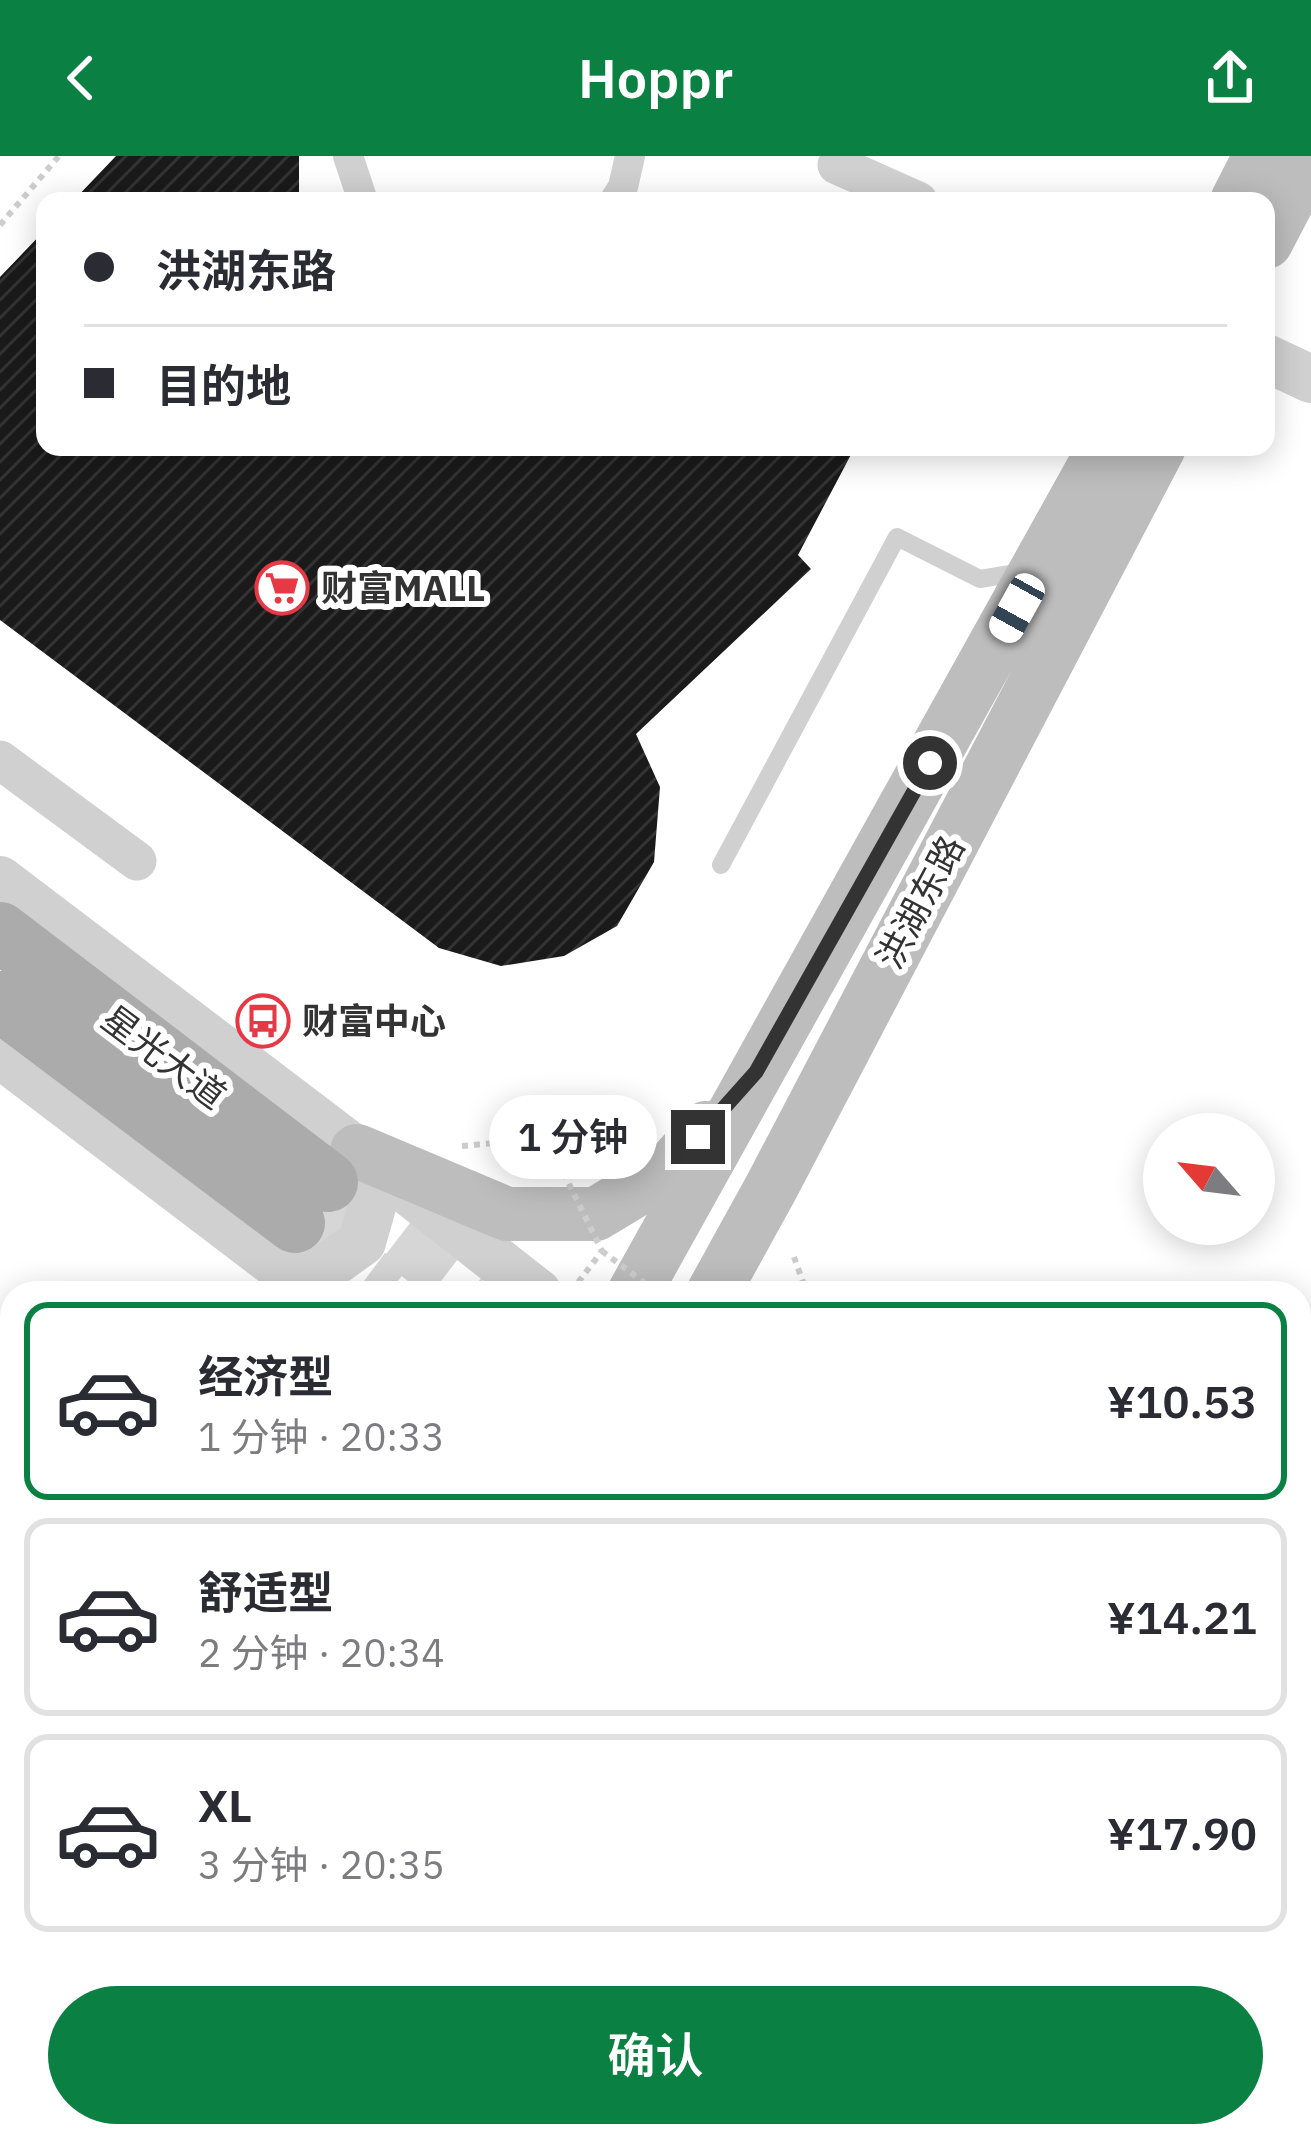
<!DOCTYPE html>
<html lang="zh">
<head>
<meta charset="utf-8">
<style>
	:root { --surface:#fff; --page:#f2f2f3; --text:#2b2b33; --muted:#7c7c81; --line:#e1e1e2; --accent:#0b8043 }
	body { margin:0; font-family:"IBM Plex Sans","Noto Sans SC",sans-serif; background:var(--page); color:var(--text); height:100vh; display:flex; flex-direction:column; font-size:45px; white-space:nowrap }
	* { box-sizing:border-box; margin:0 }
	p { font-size:39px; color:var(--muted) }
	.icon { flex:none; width:66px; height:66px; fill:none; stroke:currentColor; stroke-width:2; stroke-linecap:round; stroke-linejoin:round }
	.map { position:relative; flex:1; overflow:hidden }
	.panel { position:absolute; left:0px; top:1125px; width:1311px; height:867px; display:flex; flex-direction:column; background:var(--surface); border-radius:36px 36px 0 0; box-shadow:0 6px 30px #0003 }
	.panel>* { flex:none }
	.top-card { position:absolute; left:36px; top:36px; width:1239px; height:264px; border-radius:24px; box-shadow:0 6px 30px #0003; display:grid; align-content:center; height:264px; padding:0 48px; background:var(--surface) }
	.needle { width:78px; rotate:298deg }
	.fabs { position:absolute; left:1143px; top:957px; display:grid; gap:24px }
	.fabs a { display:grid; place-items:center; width:132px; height:132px; border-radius:50%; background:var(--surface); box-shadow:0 6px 30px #0003; font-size:60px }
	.end { position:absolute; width:54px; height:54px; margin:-27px; border:15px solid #333; background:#fff; box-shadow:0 0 0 6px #fff }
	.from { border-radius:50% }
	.bubble { position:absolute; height:84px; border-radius:42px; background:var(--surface); box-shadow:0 6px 30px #0003; font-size:39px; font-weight:600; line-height:84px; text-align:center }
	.car { position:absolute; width:36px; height:72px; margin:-36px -18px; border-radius:15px; box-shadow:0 0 9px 3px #0007; background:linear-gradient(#fff 24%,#345 0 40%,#fff 0 76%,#345 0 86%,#fff 0) }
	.top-card b { display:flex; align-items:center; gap:42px; height:114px; font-size:45px }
	.top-card b+b { border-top:3px solid var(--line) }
	.top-card i { width:30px; height:30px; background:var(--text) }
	ul { padding:21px 0 0; list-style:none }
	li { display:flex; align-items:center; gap:36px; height:198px; margin:0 24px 18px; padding:0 24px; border:6px solid var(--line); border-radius:24px }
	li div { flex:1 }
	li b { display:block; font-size:45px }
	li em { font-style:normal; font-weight:600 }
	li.current { border-color:var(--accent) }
	li>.icon { width:108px; height:108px; stroke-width:1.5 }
	.cta { display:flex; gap:24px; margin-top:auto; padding:24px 48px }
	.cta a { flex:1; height:138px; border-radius:72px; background:var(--accent); color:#fff; font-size:48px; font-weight:600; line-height:138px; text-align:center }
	header { display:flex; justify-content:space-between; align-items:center; height:156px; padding:0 48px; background:var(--accent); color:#fff; font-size:54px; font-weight:600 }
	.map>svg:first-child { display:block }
	.park { fill:#e6ecdf }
	.building { fill:url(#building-hatch) }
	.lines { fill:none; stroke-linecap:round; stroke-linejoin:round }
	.primary-tunnel { stroke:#d6d6d6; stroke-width:60; stroke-dasharray:60 30; stroke-linecap:butt }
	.path { stroke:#cdcdcd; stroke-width:6; stroke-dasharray:6 6; stroke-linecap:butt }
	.service { stroke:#d0d0d0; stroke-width:18 }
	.pedestrian { stroke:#d0d0d0; stroke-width:30 }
	.minor { stroke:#d0d0d0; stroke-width:39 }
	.tertiary { stroke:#d0d0d0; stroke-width:48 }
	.secondary { stroke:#bdbdbd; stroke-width:54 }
	.primary { stroke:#ababab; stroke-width:60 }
	.path-bridge { stroke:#cdcdcd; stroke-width:6; stroke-dasharray:6 6; stroke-linecap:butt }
	.route { stroke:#333; stroke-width:15 }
	.labels { text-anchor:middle; stroke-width:12; stroke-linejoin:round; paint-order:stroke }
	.poi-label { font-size:36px; font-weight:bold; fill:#333; stroke:#fff; text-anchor:start }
	.street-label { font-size:36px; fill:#333; stroke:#fff }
</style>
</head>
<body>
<header><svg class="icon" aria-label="back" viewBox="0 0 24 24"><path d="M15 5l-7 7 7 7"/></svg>Hoppr<svg class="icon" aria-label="share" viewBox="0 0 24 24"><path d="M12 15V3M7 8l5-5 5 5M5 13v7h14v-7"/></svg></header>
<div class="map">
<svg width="1311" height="1990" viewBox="0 0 1311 1990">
	<defs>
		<pattern id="building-hatch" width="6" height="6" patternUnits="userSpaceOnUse" patternTransform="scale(3)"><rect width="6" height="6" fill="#1a1a1a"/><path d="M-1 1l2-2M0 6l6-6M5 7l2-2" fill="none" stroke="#333"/></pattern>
	</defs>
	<rect width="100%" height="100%" fill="#fff"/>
	<!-- park -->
	<path class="park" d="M1299,1851L1311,1857V1990H417L399,1980H1299Z"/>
	<!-- building -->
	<path class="building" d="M116,0H299V45H73Z
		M45,74V291H855L798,399L811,413L636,578L660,631L654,706L617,770L564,800L501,810L439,792L0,464V121Z
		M0,1304L12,1311V1439L0,1432Z"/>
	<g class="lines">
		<!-- primary-tunnel -->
		<path class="primary-tunnel" d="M328,1026L473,1137
			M295,1067L389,1137"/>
		<!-- path -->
		<path class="path" d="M0,69L59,0
			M462,990L559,981H638
			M794,1101L807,1137"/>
		<!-- service -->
		<path class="service" d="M721,709L897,381L980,423L1022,416"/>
		<!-- pedestrian -->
		<path class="pedestrian" d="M348,0L363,45
			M614,45L623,31L630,0"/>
		<!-- minor -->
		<path class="minor" d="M837,9L918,45
			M0,604L137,705"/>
		<!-- tertiary -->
		<path class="tertiary" d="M1266,202L1311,223
			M0,724L357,995L538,1137
			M0,898L314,1137
			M284,1115L323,1114L362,1086L375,1040L357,995
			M1299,1672L1311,1679
			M1299,1807L1311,1813"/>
		<!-- secondary -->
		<path class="secondary" d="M1237,45L1260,0
			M1266,86L1311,0
			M357,995L507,1058H596L669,1014L706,972
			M634,1137L1105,291
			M713,1137L772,1030L1159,291
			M195,1990L200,1980
			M250,1990L256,1980"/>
		<!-- primary -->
		<path class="primary" d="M0,776L328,1026
			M0,845L295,1067
			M1299,1718L1311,1725
			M1299,1764L1311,1771"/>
		<!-- path-bridge -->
		<path class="path-bridge" d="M559,981L566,1022L602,1095L570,1137
			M602,1095L658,1137"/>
	</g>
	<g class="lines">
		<!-- route -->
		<path class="route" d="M698,981L756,916L930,607"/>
	</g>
	<!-- icons -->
	<defs>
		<g id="supermarket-ring" transform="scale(2.7)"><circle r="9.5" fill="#fff" stroke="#e63946" stroke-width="1.5"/><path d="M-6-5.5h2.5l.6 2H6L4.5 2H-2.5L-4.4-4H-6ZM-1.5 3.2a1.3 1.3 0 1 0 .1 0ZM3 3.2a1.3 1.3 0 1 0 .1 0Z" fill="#e63946"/></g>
		<g id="bus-ring" transform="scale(2.7)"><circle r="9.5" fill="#fff" stroke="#e63946" stroke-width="1.5"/><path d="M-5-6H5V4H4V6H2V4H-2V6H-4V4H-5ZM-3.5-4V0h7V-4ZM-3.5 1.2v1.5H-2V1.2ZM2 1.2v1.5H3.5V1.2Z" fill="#e63946"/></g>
	</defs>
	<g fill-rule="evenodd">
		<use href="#supermarket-ring" x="282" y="432"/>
		<use href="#bus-ring" x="263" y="865"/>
	</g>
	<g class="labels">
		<!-- poi labels -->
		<g class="poi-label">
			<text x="321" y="445">财富MALL</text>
			<text x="302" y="878">财富中心</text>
		</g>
		<!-- street labels -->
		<g class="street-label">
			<text transform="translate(920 746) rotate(-62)" y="13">洪湖东路</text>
			<text transform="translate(164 901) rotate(37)" y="13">星光大道</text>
		</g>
	</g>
</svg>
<div class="fabs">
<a><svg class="needle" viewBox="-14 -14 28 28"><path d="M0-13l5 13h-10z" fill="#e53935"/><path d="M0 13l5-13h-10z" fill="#7c7c81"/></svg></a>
</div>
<i class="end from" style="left:930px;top:607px"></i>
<i class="end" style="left:698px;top:981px"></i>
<div class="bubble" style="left:489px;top:939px;width:168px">1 分钟</div>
<i class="car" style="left:1017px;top:452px;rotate:209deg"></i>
<div class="top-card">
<b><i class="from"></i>洪湖东路</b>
<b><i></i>目的地</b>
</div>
<section class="panel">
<ul>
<li class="current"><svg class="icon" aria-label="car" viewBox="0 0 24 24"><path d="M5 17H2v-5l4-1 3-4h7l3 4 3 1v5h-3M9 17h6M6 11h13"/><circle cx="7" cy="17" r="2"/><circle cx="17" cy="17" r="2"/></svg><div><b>经济型</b><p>1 分钟 · 20:33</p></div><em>¥10.53</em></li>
<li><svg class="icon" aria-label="car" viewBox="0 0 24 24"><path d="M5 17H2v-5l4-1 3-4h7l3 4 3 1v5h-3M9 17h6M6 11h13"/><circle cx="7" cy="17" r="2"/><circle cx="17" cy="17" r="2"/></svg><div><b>舒适型</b><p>2 分钟 · 20:34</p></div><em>¥14.21</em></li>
<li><svg class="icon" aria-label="car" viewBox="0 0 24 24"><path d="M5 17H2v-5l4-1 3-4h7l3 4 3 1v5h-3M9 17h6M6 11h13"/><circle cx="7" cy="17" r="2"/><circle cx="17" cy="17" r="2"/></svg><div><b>XL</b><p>3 分钟 · 20:35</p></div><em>¥17.90</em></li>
</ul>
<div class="cta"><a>确认</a></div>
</section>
</div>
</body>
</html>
